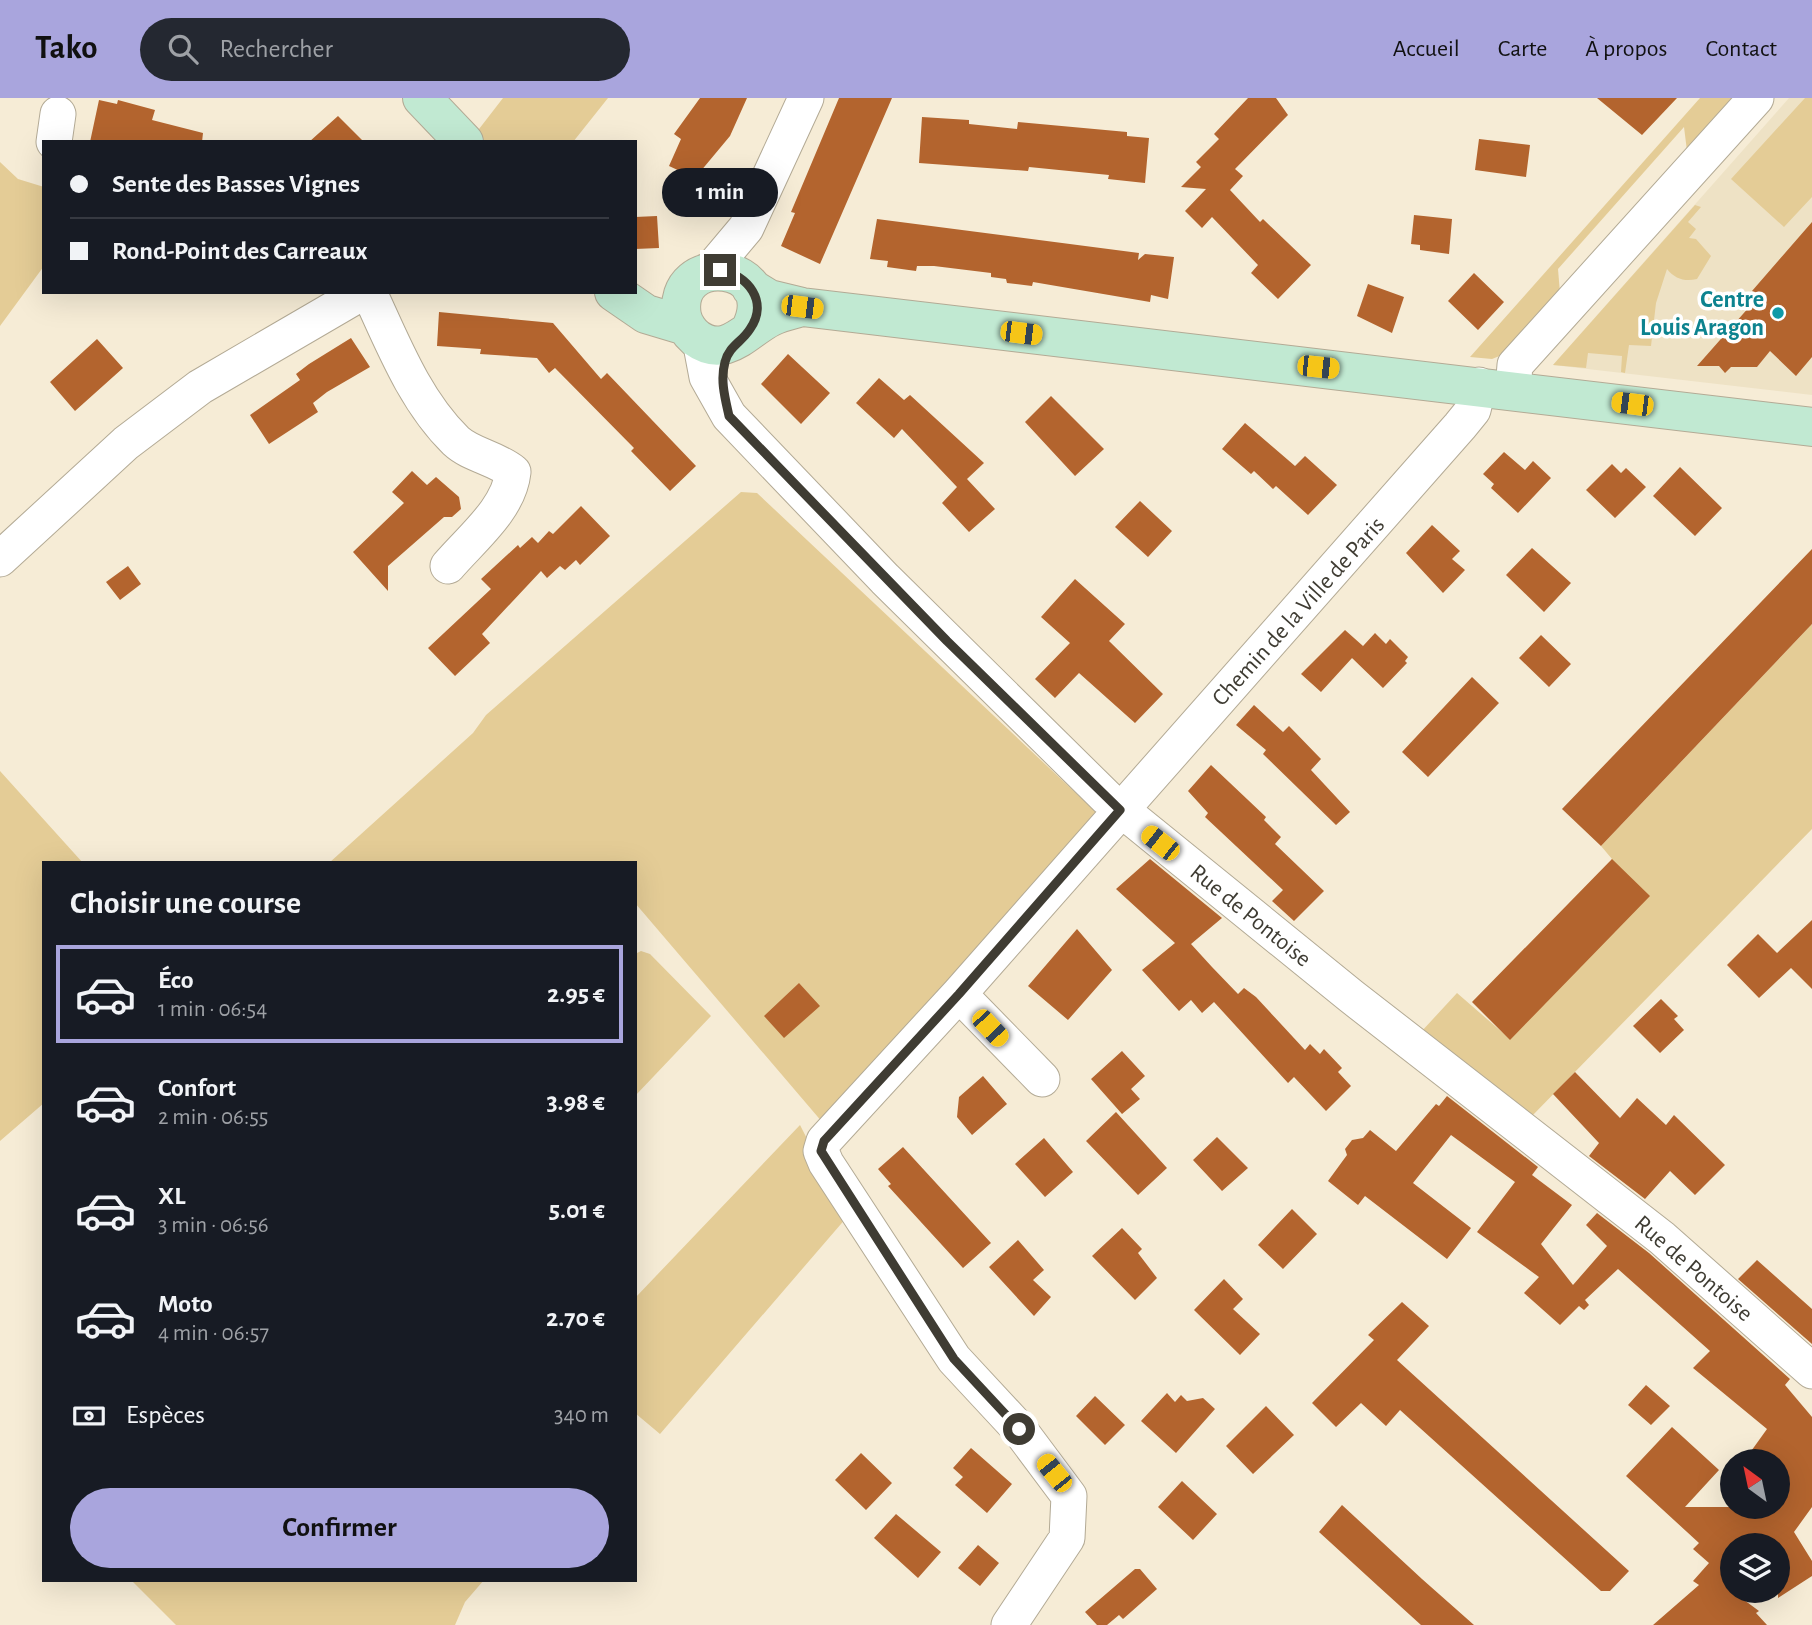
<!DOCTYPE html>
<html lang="fr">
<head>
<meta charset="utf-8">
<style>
	:root { --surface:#171b24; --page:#242831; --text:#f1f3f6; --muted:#9ea1a6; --line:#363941; --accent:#a9a5dd }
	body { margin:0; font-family:"Alegreya Sans",sans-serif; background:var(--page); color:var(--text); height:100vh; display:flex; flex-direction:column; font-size:26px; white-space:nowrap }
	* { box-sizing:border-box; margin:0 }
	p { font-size:23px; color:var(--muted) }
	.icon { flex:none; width:38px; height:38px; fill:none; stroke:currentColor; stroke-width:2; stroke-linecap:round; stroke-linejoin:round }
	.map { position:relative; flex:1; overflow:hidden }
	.drawer { position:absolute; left:42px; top:763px; width:595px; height:721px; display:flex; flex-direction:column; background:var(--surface); border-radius:0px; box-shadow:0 7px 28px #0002 }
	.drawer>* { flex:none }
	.banner { position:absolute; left:42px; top:42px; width:595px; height:154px; border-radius:0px; box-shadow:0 7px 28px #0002; display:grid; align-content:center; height:154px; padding:0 28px; background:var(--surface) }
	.needle { width:46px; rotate:327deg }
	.tools { position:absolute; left:1720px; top:1351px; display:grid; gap:14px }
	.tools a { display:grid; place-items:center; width:70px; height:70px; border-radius:50%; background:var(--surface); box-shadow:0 7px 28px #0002; font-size:35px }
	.end { position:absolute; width:32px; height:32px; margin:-16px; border:9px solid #3f3c33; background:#fff; box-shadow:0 0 0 4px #fff }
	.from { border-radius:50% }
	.bubble { position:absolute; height:49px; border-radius:24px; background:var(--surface); box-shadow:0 7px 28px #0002; font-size:23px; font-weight:700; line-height:49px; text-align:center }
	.car { position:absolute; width:21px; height:42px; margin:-21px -10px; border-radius:9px; box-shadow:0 0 5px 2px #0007; background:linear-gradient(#f5c518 24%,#345 0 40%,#f5c518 0 76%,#345 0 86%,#f5c518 0) }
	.banner b { display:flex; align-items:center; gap:24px; height:66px; font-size:26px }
	.banner b+b { border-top:2px solid var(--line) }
	.banner i { width:18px; height:18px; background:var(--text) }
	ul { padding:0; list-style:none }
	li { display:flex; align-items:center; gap:21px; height:98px; margin:0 14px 10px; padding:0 14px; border:4px solid transparent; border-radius:0px }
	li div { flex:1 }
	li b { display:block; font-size:26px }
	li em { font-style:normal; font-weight:700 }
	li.selected { border-color:var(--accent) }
	li>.icon { width:63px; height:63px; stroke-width:1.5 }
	h2 { padding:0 28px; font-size:32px; line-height:84px }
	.pay { display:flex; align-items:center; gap:18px; height:77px; padding:0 28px; font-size:26px }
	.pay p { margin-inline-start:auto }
	.action { display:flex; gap:14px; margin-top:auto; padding:14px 28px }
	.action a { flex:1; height:80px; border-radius:42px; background:var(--accent); color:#111; font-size:28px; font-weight:700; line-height:80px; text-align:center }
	header { display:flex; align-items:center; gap:42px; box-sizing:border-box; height:98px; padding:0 35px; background:var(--accent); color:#111 }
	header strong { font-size:33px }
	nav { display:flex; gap:38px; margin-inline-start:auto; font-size:24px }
	.search { width:490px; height:63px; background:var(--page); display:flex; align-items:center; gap:18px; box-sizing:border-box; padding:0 24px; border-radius:38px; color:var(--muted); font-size:26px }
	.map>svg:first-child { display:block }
	.built { fill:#eee2c5 }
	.green { fill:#e4cc96 }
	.building { fill:#b3642e }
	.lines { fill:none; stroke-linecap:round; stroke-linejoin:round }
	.street-casing { stroke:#b3aa95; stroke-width:37 }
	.secondary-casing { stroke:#b3aa95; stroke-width:40 }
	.street { stroke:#fff; stroke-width:35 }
	.secondary { stroke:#c1e9d2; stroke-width:38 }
	.route { stroke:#3f3c33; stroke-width:9 }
	.culture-dot { fill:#0f9aa8; stroke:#fff; stroke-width:2.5 }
	.labels { text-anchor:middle; stroke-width:7; stroke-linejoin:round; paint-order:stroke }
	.culture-label { font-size:24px; font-weight:bold; fill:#0d838f; stroke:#fff; text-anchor:end }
	.street-label { font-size:24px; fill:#3f3c33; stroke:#fff }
</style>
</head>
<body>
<header>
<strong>Tako</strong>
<div class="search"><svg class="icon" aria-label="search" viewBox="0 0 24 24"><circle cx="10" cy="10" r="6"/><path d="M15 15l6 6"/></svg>Rechercher</div>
<nav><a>Accueil</a><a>Carte</a><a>À propos</a><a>Contact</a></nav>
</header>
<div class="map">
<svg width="1812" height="1527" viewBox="0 0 1812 1527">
	<rect width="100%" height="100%" fill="#f6ecd6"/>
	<!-- built -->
	<path class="built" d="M1789,0H1812V297L1553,267Z"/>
	<!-- green -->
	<path class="green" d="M503,0H608L573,44H469Z
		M1700,0H1734L1687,53L1684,29L1558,171L1560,195L1502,257L1492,261L1470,259Z
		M1805,0H1812V99L1784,129L1731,81Z
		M0,64L18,81L44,89V168L0,228Z
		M1695,107L1701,109L1688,124L1696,131L1689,140L1696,141L1711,158L1697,181C1685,184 1675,181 1667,171L1656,205L1651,248L1629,247L1625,275L1621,274L1622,258L1588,255L1586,270L1553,267Z
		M741,394L757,395L1096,714L823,1025L635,805V765H329L473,635L486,617Z
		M1812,526V731L1531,1019L1421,934L1457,895L1510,941L1612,761L1601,748Z
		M0,673L83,765H44V1005L0,1043Z
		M641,853L650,856L711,918L635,998V856Z
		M800,1027L847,1119L660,1336L635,1315V1200Z
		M131,1482H484L465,1504L455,1527H176Z"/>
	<!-- building -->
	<path class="building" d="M700,0H747L730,38L695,80L669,68L681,41L674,36Z
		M839,0H892L820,166L781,148L795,115L791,114Z
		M1248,0H1276L1288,17L1235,71L1243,78L1230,92L1260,124L1263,121L1311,167L1278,201L1251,175L1258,167L1212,119L1202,130L1185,113L1206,91L1181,89L1201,69L1196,64L1219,41L1214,36Z
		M1597,0H1677L1642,37Z
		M99,2L117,6L118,2L155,12L152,22L203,35L202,44H90Z
		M338,18L364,44H309Z
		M922,19L969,22V26L1017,31L1018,24L1127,34V38L1149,40L1145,85L1108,81L1109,77L1029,69L1028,73L919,65Z
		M1479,41L1530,47L1526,79L1475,72Z
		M1414,117L1452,121L1449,156L1420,152V147L1411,146Z
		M657,118L659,150L635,151V119Z
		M877,121L1139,155L1138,162L1145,156L1174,159L1168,201L1151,197L1150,204L1033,184L1032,188L1007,185L1006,181L991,179V175L934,168H917L916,173L887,169L888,163L870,161Z
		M1812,124V259L1796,278L1770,253L1757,269H1731L1725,275L1719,268H1697L1758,199L1752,193Z
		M1474,175L1504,204L1478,232L1448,203Z
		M1368,186L1404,199L1392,235L1357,218Z
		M439,214L553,225L601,281L607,275L696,368L670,393L631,353L634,350L555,270L549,275L537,260L480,256L481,251L437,248Z
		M351,240L370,269L327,294L313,305L318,314L269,346L250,317L300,282L296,276L309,266Z
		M97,241L123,270L75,313L50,284Z
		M788,256L830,295L801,326L761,286Z
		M879,280L904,302L910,297L984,365L967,381L995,411L969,434L942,405L957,389L902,331L894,340L856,305Z
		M1051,298L1104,351L1075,378L1025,324Z
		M1245,325L1295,368L1305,358L1337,387L1308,417L1276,388L1273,391L1254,373L1251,376L1222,351Z
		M1504,354L1525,372L1533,363L1551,380L1518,415L1491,390L1494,386L1483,376Z
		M1612,366L1621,375L1626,370L1646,389L1615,420L1586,392Z
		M1680,369L1722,410L1695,438L1653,398Z
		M412,373L427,387L436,379L459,399L461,411L452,419H444L388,468V493L353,454L404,405L392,394Z
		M1140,403L1172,433L1148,459L1115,429Z
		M581,408L610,438L580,467L576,462L565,472L560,468L547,480L541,473L482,536L490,545L455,578L428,550L491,491L481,481L518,447L520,450L532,439L538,445L549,433L553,436Z
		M1432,427L1460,453L1452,461L1465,472L1443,495L1406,455Z
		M1532,450L1571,485L1544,514L1506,477Z
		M1812,451V526L1601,748L1562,711Z
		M128,468L141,486L120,502L106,484Z
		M1075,481L1125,526L1109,543L1163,596L1135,625L1079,575L1055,600L1035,581L1070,545L1041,519Z
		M1345,532L1363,548L1321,594L1301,576Z
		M1375,535L1386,546L1390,541L1408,559L1405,563L1407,565L1383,590L1352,560Z
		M1541,537L1571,566L1549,589L1519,560Z
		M1472,579L1499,605L1428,679L1402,654Z
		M1254,607L1283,634L1289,628L1321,661L1311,672L1350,714L1336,727L1263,656L1266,652L1236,627Z
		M1211,667L1266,719L1264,722L1281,739L1275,746L1324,793L1294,823L1272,803L1283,792L1205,719L1208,715L1188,693Z
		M1150,761L1222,820L1191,846L1212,869L1238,896L1244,890L1256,899L1305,952L1310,946L1320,956L1324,951L1342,970L1338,974L1351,988L1326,1013L1294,979L1288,985L1214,904L1202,915L1191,902L1179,913L1142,872L1175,845L1116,791Z
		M1612,761L1650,798L1510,942L1472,904Z
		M1812,822V891L1791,870L1759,900L1727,867L1758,836L1777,855Z
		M1077,831L1112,872L1068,922L1028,888Z
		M799,885L820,908L784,940L764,918Z
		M1661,901L1678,918L1674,921L1684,932L1660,955L1633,928Z
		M1122,953L1145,978L1131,991L1140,1001L1122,1016L1091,981Z
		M1575,974L1620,1020L1637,1000L1666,1027L1674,1017L1725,1067L1695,1097L1670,1073L1645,1101L1589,1058L1599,1045L1553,996Z
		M983,978L1007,1006L972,1037L957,1019L959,999Z
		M1447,998L1538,1069L1532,1077L1572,1107L1541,1146L1573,1187L1607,1148L1586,1127L1597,1115L1649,1155L1790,1281L1785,1287L1812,1319V1409L1794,1434L1812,1463V1478L1778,1500V1447H1732V1493L1759,1513L1756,1515L1767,1527H1653L1699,1487L1693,1483L1709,1465L1693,1451L1699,1445L1626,1378L1672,1329L1719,1372L1685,1409H1778V1363H1744L1767,1331L1693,1270L1710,1253L1618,1171L1585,1202L1589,1207L1584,1212L1579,1208L1560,1227L1524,1195L1539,1179L1477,1134L1515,1084L1451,1037L1413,1085L1471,1130L1447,1161L1365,1098L1358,1107L1328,1083L1347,1057L1345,1051L1352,1042L1363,1040L1370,1032L1396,1053L1436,1006L1439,1008Z
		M1116,1014L1167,1070L1138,1097L1086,1043Z
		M1217,1039L1248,1070L1222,1093L1193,1062Z
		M1044,1040L1073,1074L1045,1099L1015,1066Z
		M903,1049L991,1145L963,1170L888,1088L891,1086L878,1071Z
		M1292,1111L1317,1136L1283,1171L1258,1147Z
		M1122,1130L1142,1151L1138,1155L1157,1180L1135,1202L1092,1158Z
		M1018,1142L1044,1172L1033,1182L1051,1199L1034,1218L989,1169Z
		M1757,1162L1812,1211V1246L1738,1181Z
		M1224,1181L1243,1201L1233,1211L1260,1236L1240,1257L1194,1212Z
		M1402,1204L1429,1228L1397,1262L1629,1473L1610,1493H1601L1400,1312L1386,1328L1361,1305L1336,1329L1312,1305L1374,1242L1368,1237Z
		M1646,1287L1670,1308L1651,1327L1628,1307Z
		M1167,1295L1175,1304L1181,1297L1187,1303L1203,1300L1215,1311L1176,1355L1141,1323Z
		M1095,1298L1125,1327L1105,1347L1076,1318Z
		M1266,1308L1294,1337L1253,1376L1226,1348Z
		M971,1350L1012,1386L987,1415L955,1387L963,1379L953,1370Z
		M861,1355L892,1385L866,1412L835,1382Z
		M1182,1383L1217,1416L1193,1442L1158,1409Z
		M1342,1407L1422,1481L1474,1527H1421L1378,1488L1319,1434Z
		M896,1416L941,1454L918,1480L874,1440Z
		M978,1447L999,1465L980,1488L958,1470Z
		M1135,1471H1140L1157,1491L1123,1521L1119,1517L1107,1527H1097L1085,1514Z"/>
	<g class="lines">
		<!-- street casing -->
		<g class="street-casing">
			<path id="street" d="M54,44L58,16
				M709,174L746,130L806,0
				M369,194C393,246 415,303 456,343C471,357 496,360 513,374C509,411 472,440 448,468
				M700,242L707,279L729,318L885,481L1107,700L1351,898L1662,1140L1812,1273
				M1513,291L1515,267L1756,0
				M0,461L126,345L200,289L363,194
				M959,896L1042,981
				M1009,1527L1067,1440L1069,1398L1019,1331L954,1261L826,1065L821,1053L824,1043L959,896L1460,328L1473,312L1479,287"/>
		</g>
		<!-- secondary casing -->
		<g class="secondary-casing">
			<path id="secondary" d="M422,0L464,44
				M751,190L769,201L802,209L1812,329
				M614,194L646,216L686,228
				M750,232C785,162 670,152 682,218C684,227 689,234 696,240C726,262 746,231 771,219C781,214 792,212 802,209"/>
		</g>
		<!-- street -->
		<use href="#street" class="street"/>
		<!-- secondary -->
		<use href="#secondary" class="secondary"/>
	</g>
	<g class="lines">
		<!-- route -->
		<path class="route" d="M720,172C748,177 769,204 750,231C742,244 729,248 725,264C720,282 725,300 729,318L947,543L1120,712L959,896L824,1043L821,1053L954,1261L1019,1331"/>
	</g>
	<!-- markers -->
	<circle class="culture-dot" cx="1778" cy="215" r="7"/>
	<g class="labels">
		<!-- culture labels -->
		<g class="culture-label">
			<text x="1764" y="209">Centre<tspan x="1764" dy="28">Louis Aragon</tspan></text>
		</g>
		<!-- street labels -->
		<g class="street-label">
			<text transform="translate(1298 513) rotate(-48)" y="8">Chemin de la Ville de Paris</text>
			<text transform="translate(1251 817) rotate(39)" y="8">Rue de Pontoise</text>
			<text transform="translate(1694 1170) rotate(41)" y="8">Rue de Pontoise</text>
		</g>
	</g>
</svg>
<div class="tools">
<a><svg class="needle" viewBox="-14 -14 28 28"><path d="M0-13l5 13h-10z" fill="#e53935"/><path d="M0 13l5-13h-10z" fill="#9ea1a6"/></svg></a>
<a><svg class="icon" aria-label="layers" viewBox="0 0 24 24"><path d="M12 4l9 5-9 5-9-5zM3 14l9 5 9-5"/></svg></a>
</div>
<i class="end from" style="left:1019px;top:1331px"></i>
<i class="end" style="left:720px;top:172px"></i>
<div class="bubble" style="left:662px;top:70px;width:116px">1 min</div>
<i class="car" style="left:802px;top:209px;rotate:97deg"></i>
<i class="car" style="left:1021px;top:235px;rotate:97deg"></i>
<i class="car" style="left:1318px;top:269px;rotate:96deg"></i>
<i class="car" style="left:1632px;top:306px;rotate:277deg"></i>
<i class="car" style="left:1160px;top:745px;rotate:308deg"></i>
<i class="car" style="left:990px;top:930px;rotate:137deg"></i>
<i class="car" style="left:1054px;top:1375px;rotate:321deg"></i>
<div class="banner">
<b><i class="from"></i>Sente des Basses Vignes</b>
<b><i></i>Rond-Point des Carreaux</b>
</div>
<section class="drawer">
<h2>Choisir une course</h2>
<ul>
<li class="selected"><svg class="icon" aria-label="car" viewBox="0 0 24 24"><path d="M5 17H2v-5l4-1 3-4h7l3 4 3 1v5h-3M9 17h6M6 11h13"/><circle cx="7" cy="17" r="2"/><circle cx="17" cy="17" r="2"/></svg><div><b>Éco</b><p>1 min · 06:54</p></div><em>2.95 €</em></li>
<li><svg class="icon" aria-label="car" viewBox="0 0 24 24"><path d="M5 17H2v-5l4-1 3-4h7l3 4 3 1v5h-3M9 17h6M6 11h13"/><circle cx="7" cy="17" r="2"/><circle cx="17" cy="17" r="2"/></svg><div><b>Confort</b><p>2 min · 06:55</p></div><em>3.98 €</em></li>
<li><svg class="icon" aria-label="car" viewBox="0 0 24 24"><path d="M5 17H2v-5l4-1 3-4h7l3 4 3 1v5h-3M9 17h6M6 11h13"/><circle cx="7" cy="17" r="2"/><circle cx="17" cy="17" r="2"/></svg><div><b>XL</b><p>3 min · 06:56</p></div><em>5.01 €</em></li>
<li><svg class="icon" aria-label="car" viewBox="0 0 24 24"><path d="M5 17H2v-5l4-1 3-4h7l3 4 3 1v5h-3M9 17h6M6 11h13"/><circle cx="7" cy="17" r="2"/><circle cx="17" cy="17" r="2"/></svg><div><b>Moto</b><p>4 min · 06:57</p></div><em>2.70 €</em></li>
</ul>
<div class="pay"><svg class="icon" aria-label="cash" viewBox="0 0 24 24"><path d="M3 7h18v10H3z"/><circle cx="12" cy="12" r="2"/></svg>Espèces<p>340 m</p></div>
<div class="action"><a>Confirmer</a></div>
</section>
</div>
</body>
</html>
